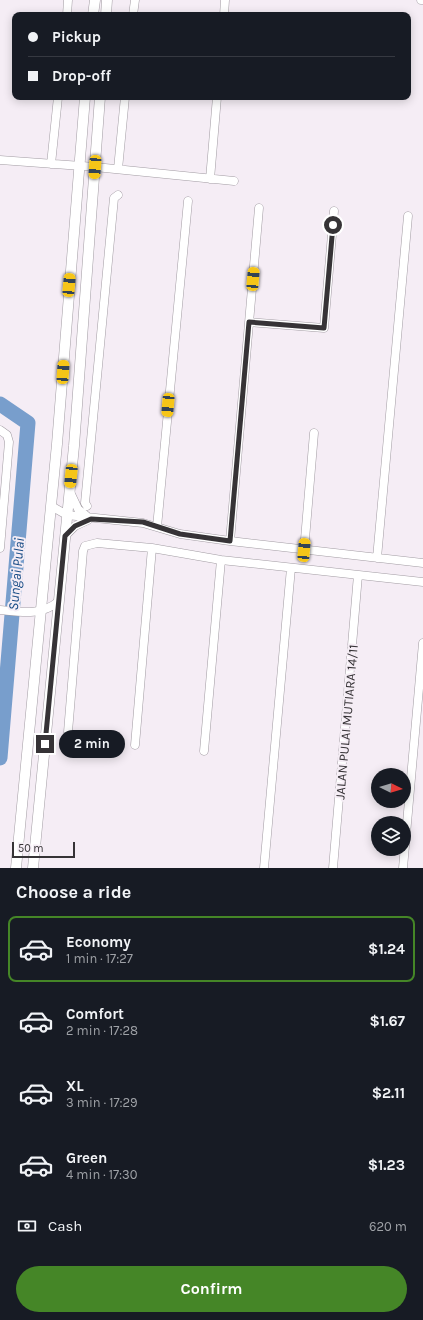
<!DOCTYPE html>
<html lang="en">
<head>
<meta charset="utf-8">
<style>
	:root { --surface:#171b24; --page:#242831; --text:#f1f3f6; --muted:#9ea1a6; --line:#363941; --accent:#458627 }
	body { margin:0; font-family:Karla,sans-serif; background:var(--page); color:var(--text); height:100vh; display:flex; flex-direction:column; font-size:15px; white-space:nowrap }
	* { box-sizing:border-box; margin:0 }
	p { font-size:13px; color:var(--muted) }
	.icon { flex:none; width:22px; height:22px; fill:none; stroke:currentColor; stroke-width:2; stroke-linecap:round; stroke-linejoin:round }
	.map { position:relative; height:868px; overflow:hidden }
	.side { display:flex; flex-direction:column; background:var(--surface); flex:1 }
	.side>* { flex:none }
	.top-card { position:absolute; left:12px; top:12px; width:399px; height:88px; border-radius:8px; box-shadow:0 2px 10px #0003; display:grid; align-content:center; height:88px; padding:0 16px; background:var(--surface) }
	.needle { width:26px; rotate:95deg }
	.buttons { position:absolute; left:371px; top:768px; display:grid; gap:8px }
	.buttons a { display:grid; place-items:center; width:40px; height:40px; border-radius:50%; background:var(--surface); box-shadow:0 2px 10px #0003; font-size:20px }
	.scale { position:absolute; left:12px; bottom:10px; width:63px; box-sizing:border-box; padding-left:4px; border:2px solid #363336; border-top:0; font-size:11px; line-height:14px; white-space:nowrap; color:#363336; -webkit-text-stroke:3px #f5edf5; paint-order:stroke }
	.end { position:absolute; width:18px; height:18px; margin:-9px; border:5px solid #363336; background:#fff; box-shadow:0 0 0 2px #fff }
	.from { border-radius:50% }
	.bubble { position:absolute; height:28px; border-radius:14px; background:var(--surface); box-shadow:0 2px 10px #0003; font-size:13px; font-weight:700; line-height:28px; text-align:center }
	.car { position:absolute; width:12px; height:24px; margin:-12px -6px; border-radius:5px; box-shadow:0 0 3px 1px #0007; background:linear-gradient(#f5c518 24%,#345 0 40%,#f5c518 0 76%,#345 0 86%,#f5c518 0) }
	.top-card b { display:flex; align-items:center; gap:14px; height:38px; font-size:15px }
	.top-card b+b { border-top:1px solid var(--line) }
	.top-card i { width:10px; height:10px; background:var(--text) }
	ul { padding:0; list-style:none }
	li { display:flex; align-items:center; gap:12px; height:66px; margin:0 8px 6px; padding:0 8px; border:2px solid transparent; border-radius:8px }
	li div { flex:1 }
	li b { display:block; font-size:15px }
	li em { font-style:normal; font-weight:700 }
	li.on { border-color:var(--accent) }
	li>.icon { width:36px; height:36px; stroke-width:1.5 }
	h2 { padding:0 16px; font-size:18px; line-height:48px }
	.pay { display:flex; align-items:center; gap:10px; height:44px; padding:0 16px; font-size:15px }
	.pay p { margin-inline-start:auto }
	.button { display:flex; gap:8px; margin-top:auto; padding:8px 16px }
	.button a { flex:1; height:46px; border-radius:24px; background:var(--accent); color:#fff; font-size:16px; font-weight:700; line-height:46px; text-align:center }
	.map>svg:first-child { display:block }
	.lines { fill:none; stroke-linecap:round; stroke-linejoin:round }
	.river { stroke:#789ecc; stroke-width:15 }
	.minor-casing { stroke:#a29ca3; stroke-width:9 }
	.tertiary-casing { stroke:#a29ca3; stroke-width:11 }
	.minor { stroke:#fff; stroke-width:8 }
	.tertiary { stroke:#fff; stroke-width:10 }
	.route { stroke:#363336; stroke-width:5 }
	.labels { text-anchor:middle; stroke-width:4; stroke-linejoin:round; paint-order:stroke }
	.street-label { font-size:13px; fill:#363336; stroke:#f5edf5 }
	.water-label { font-size:14px; font-style:italic; fill:#174b85; stroke:#f5edf5 }
</style>
</head>
<body>
<div class="map">
<svg width="423" height="868" viewBox="0 0 423 868">
	<rect width="100%" height="100%" fill="#f5edf5"/>
	<g class="lines">
		<!-- river -->
		<path class="river" d="M0,404L28,423L0,758"/>
		<!-- minor casing -->
		<g class="minor-casing">
			<path id="minor" d="M421,0H423
				M67,15L68,0
				M133,15L135,0
				M224,15L225,0
				M0,160L95,167L234,181
				M51,164L58,97
				M118,169L125,97
				M210,179L217,97
				M249,322L324,328L334,211
				M0,430L7,435L9,442L0,548
				M70,492L78,509L88,517
				M51,506L67,515L143,523L180,534L230,541L423,563
				M87,506L85,503L114,198L118,195
				M157,527L188,201
				M65,536L75,526L88,520
				M230,541L259,208
				M304,551L314,433
				M377,558L408,216
				M0,610C21,612 40,616 58,602
				M70,737L68,732L83,551L85,546L97,543L152,548L221,560L423,582
				M135,745L152,548
				M204,751L221,560
				M264,868L291,568
				M333,868L358,575
				M403,868L423,643"/>
		</g>
		<!-- tertiary casing -->
		<g class="tertiary-casing">
			<path id="tertiary" d="M93,15L95,0
				M106,15L107,0
				M16,868L57,444L85,97
				M33,868L74,446L100,97"/>
		</g>
		<!-- minor -->
		<use href="#minor" class="minor"/>
		<!-- tertiary -->
		<use href="#tertiary" class="tertiary"/>
	</g>
	<g class="lines">
		<!-- route -->
		<path class="route" d="M45,744L65,536L75,526L91,519L143,522L180,534L230,541L249,322L324,328L333,225"/>
	</g>
	<g class="labels">
		<!-- street labels -->
		<g class="street-label">
			<text transform="translate(346 722) rotate(-85)" y="5">JALAN PULAI MUTIARA 14/11</text>
		</g>
		<!-- water labels -->
		<g class="water-label">
			<text transform="translate(16 574) rotate(-85)" y="5">Sungai Pulai</text>
		</g>
	</g>
</svg>
<div class="buttons">
<a><svg class="needle" viewBox="-14 -14 28 28"><path d="M0-13l5 13h-10z" fill="#e53935"/><path d="M0 13l5-13h-10z" fill="#9ea1a6"/></svg></a>
<a><svg class="icon" aria-label="layers" viewBox="0 0 24 24"><path d="M12 4l9 5-9 5-9-5zM3 14l9 5 9-5"/></svg></a>
</div>
<div class="scale">50 m</div>
<i class="end from" style="left:333px;top:225px"></i>
<i class="end" style="left:45px;top:744px"></i>
<div class="bubble" style="left:59px;top:730px;width:66px">2 min</div>
<i class="car" style="left:95px;top:167px;rotate:184deg"></i>
<i class="car" style="left:253px;top:279px;rotate:5deg"></i>
<i class="car" style="left:69px;top:285px;rotate:5deg"></i>
<i class="car" style="left:63px;top:372px;rotate:4deg"></i>
<i class="car" style="left:168px;top:405px;rotate:185deg"></i>
<i class="car" style="left:71px;top:476px;rotate:186deg"></i>
<i class="car" style="left:304px;top:550px;rotate:5deg"></i>
<div class="top-card">
<b><i class="from"></i>Pickup</b>
<b><i></i>Drop-off</b>
</div>
</div>
<section class="side">
<h2>Choose a ride</h2>
<ul>
<li class="on"><svg class="icon" aria-label="car" viewBox="0 0 24 24"><path d="M5 17H2v-5l4-1 3-4h7l3 4 3 1v5h-3M9 17h6M6 11h13"/><circle cx="7" cy="17" r="2"/><circle cx="17" cy="17" r="2"/></svg><div><b>Economy</b><p>1 min · 17:27</p></div><em>$1.24</em></li>
<li><svg class="icon" aria-label="car" viewBox="0 0 24 24"><path d="M5 17H2v-5l4-1 3-4h7l3 4 3 1v5h-3M9 17h6M6 11h13"/><circle cx="7" cy="17" r="2"/><circle cx="17" cy="17" r="2"/></svg><div><b>Comfort</b><p>2 min · 17:28</p></div><em>$1.67</em></li>
<li><svg class="icon" aria-label="car" viewBox="0 0 24 24"><path d="M5 17H2v-5l4-1 3-4h7l3 4 3 1v5h-3M9 17h6M6 11h13"/><circle cx="7" cy="17" r="2"/><circle cx="17" cy="17" r="2"/></svg><div><b>XL</b><p>3 min · 17:29</p></div><em>$2.11</em></li>
<li><svg class="icon" aria-label="car" viewBox="0 0 24 24"><path d="M5 17H2v-5l4-1 3-4h7l3 4 3 1v5h-3M9 17h6M6 11h13"/><circle cx="7" cy="17" r="2"/><circle cx="17" cy="17" r="2"/></svg><div><b>Green</b><p>4 min · 17:30</p></div><em>$1.23</em></li>
</ul>
<div class="pay"><svg class="icon" aria-label="cash" viewBox="0 0 24 24"><path d="M3 7h18v10H3z"/><circle cx="12" cy="12" r="2"/></svg>Cash<p>620 m</p></div>
<div class="button"><a>Confirm</a></div>
</section>
</body>
</html>
